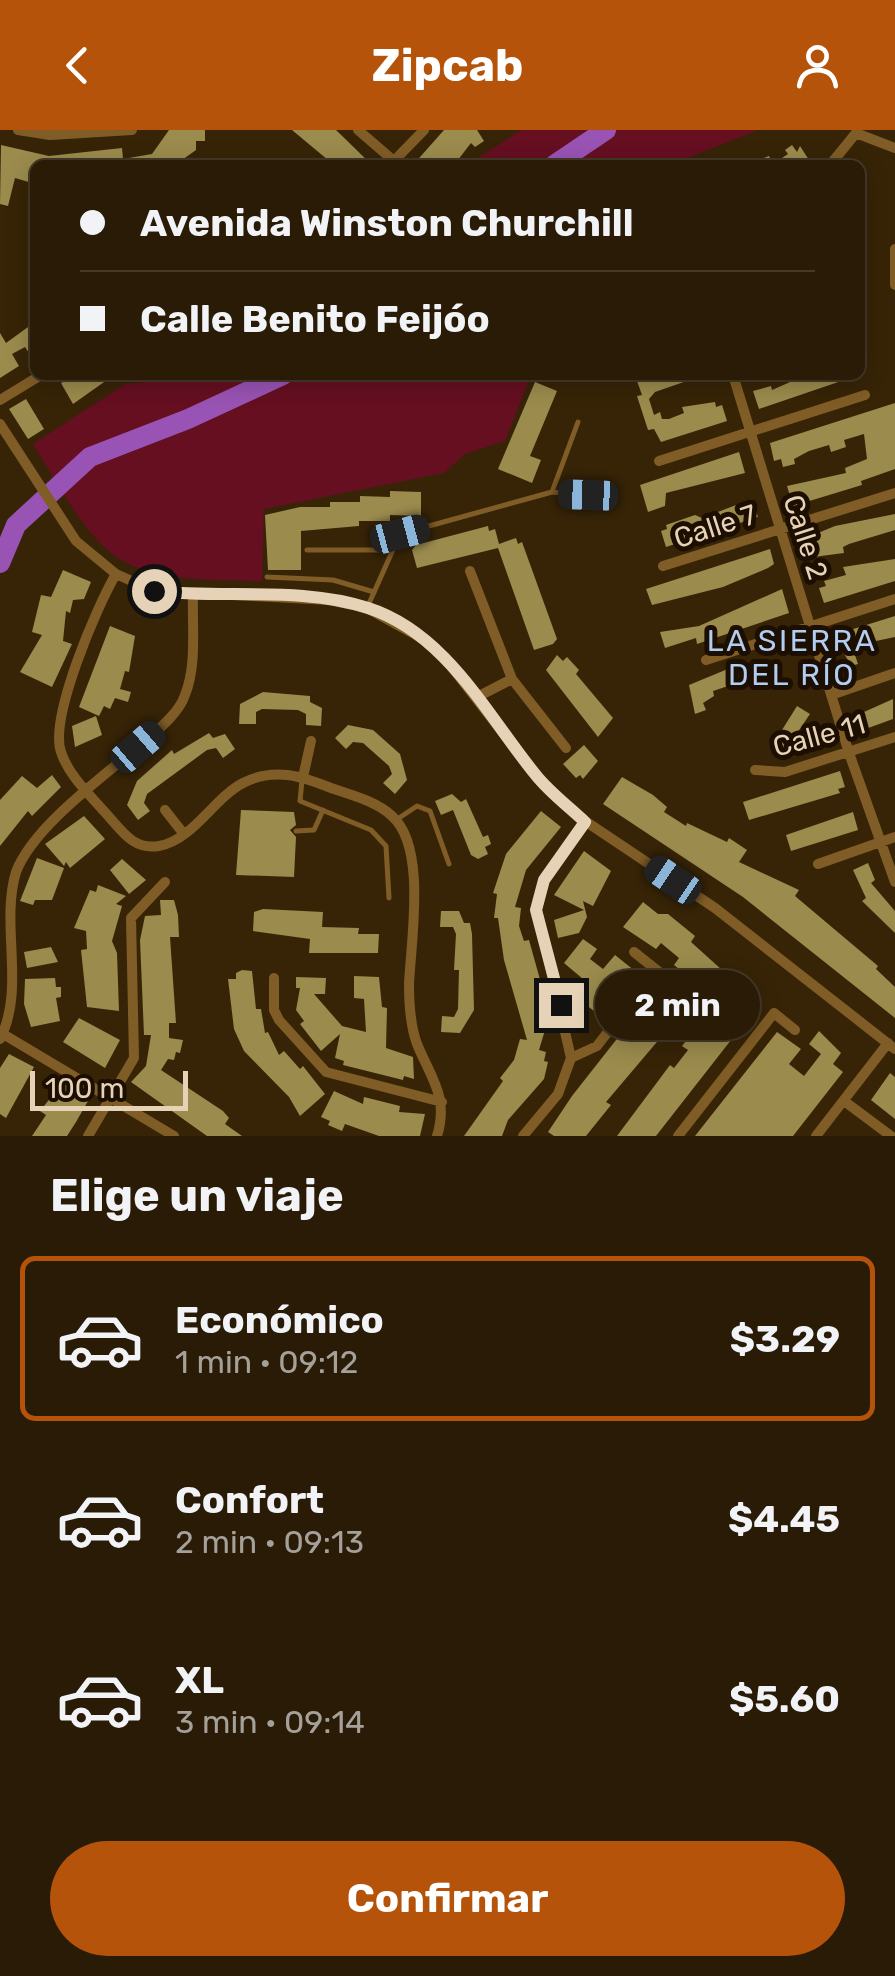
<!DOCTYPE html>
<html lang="es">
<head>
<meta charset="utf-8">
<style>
	:root { --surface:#291b05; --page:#31240f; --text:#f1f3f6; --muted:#a5a19a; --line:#453927; --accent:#b45309 }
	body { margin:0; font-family:Rubik,sans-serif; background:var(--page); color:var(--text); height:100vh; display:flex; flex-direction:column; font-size:38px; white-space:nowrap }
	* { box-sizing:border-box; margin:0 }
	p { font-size:32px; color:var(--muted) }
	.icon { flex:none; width:55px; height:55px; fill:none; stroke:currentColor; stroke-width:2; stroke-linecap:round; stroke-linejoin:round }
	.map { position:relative; height:1006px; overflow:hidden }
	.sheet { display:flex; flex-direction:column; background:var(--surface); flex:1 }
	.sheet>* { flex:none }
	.guide { position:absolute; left:30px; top:30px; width:835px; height:220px; border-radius:15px; box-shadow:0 5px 25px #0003,0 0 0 2px var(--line); display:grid; align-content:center; height:220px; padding:0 50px; background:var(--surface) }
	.scale { position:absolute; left:30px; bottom:25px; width:158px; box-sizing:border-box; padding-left:10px; border:5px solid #e6d2b7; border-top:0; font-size:28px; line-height:35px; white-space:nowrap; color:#e6d2b7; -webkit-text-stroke:8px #1c0e00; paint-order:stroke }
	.end { position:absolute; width:45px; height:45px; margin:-22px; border:12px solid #e6d2b7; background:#111; box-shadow:0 0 0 5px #111 }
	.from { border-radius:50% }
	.bubble { position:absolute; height:70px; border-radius:35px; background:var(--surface); box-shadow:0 5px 25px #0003,0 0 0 2px var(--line); font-size:32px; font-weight:700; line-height:70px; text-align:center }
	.car { position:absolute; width:30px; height:60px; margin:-30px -15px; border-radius:12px; box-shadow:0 0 8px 2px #0007; background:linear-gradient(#222 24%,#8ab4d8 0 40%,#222 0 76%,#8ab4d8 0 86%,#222 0) }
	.guide b { display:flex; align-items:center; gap:35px; height:95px; font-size:38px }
	.guide b+b { border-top:2px solid var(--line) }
	.guide i { width:25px; height:25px; background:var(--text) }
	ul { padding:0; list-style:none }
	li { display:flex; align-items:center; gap:30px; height:165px; margin:0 20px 15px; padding:0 30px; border:5px solid transparent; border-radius:15px }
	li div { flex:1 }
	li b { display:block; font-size:38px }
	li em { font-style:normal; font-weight:700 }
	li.selected { border-color:var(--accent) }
	li>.icon { width:90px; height:90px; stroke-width:1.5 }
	h2 { padding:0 50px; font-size:45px; line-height:120px }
	.primary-button { display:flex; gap:20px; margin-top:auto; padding:20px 50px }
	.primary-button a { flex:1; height:115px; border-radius:60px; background:var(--accent); color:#fff; font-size:40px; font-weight:700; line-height:115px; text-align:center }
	header { display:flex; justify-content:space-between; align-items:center; height:130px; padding:0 50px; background:var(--accent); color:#fff; font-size:45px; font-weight:700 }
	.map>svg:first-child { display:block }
	.green { fill:#650f21 }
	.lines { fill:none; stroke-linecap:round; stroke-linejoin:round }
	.river { stroke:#9953b4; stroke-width:20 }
	.building { fill:#9b8b4d }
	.service { stroke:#805d26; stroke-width:5 }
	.minor { stroke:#805d26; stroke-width:10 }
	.route { stroke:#e6d2b7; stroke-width:12 }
	.labels { text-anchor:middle; stroke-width:10; stroke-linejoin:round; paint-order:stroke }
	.street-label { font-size:28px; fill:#e6d2b7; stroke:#1c0e00 }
	.neighbourhood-label { font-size:30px; letter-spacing:2.5px; fill:#b2cdf2; stroke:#1c0e00 }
</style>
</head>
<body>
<header><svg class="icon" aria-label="back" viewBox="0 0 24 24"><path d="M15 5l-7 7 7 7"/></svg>Zipcab<svg class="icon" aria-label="person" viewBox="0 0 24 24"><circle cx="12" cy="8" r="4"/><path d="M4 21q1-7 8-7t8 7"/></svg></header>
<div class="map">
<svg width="895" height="1006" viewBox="0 0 895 1006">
	<rect width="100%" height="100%" fill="#372407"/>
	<!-- green -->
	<path class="green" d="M521,0H758L670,35H467Z
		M226,245H531L505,311L465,324L444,343L264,379L262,451C113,450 108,439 33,314L125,254Z"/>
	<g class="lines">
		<!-- river -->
		<path class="river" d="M554,35L606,0
			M0,433L16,395L90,327L188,289L283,245"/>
	</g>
	<!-- building -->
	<path class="building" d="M169,0H205V11H196V20L175,35H35L32,53L15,48L8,76L0,74L1,15L49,26L122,18L123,29L152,24Z
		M292,0H336L372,35H334Z
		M444,0H477L484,11L475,17L471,13L454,35H413Z
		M792,15L797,22L800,16L809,30L801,35H747L769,26L773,34L788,24L785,20Z
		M35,192V232L25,217L12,224L19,236L0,248V203L6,213Z
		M65,245H114L73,274L61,253L68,250Z
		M654,245L701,246L655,262L649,269L654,285L660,282L662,289H669L684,283L682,277L715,272L716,277L722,275L727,291L661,312L654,299L648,300L637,266L642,265L637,251Z
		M806,245L853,247L759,279L753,261L771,256L772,260Z
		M535,252L557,261L530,326L541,330L532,353L498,339Z
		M26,269L44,299L28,309L9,279Z
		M895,273V339L861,351L862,355L793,376L787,356L846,343L845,338L867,329L864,304L844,310L846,317L831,322L829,315L809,321L794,329L795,334L783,337L781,329L774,331L770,313Z
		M739,322L745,343L666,363L665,376L648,382L640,355Z
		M390,361L421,362V386L390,385V391H359V396L301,401V440H268L265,385L300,377H330V372H360V366L390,367Z
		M752,369L758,387L666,417L661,401L667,399L666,395L695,385L702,388Z
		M895,384V400L849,414L843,417L844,423L806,428L801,410L835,396Z
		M488,396L489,401L495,399L499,414L516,408L518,414L522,412L557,509L553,514L534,520L498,418L417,438L412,420L416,415Z
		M770,419L774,434L768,438L723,457L652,475L646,459Z
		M895,429V451L824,473L819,458L826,456L824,451L846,445L843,437Z
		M63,440L91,452L84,469L73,470L70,483L66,481L63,511L72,514L52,557L20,542L42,505L32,502L41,465L51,467Z
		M782,459L789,483L697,514L696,508L665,518L660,502L699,496Z
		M895,486V507L852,516L858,534L851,536L834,505Z
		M110,496L135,506L129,542L125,541L120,559L131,562L128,572L115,568L110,579L104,576L99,586L79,577Z
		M557,525L563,531L567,527L579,540L576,544L613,588L598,607L546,540Z
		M735,536L740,552L713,561L714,566L703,573L706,580L695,584L689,555Z
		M263,562L310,566V572L322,578L321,596L306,595V584L298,580L262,579L256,582V594H239L240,574Z
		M893,569V589L860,601L855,586Z
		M797,576L810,584L783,624L772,616Z
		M96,586L102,605L75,617L72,596Z
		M348,595L373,600L400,624L407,650L395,664L383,653L392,644L389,636L363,613L353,612L346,619L335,608Z
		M209,603L213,608L225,604L235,619L223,628L216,618L207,620L147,664L144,673L150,681L138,690L127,675L137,651L172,620L174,624Z
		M584,615L598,631L583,649L580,645L576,648L563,634Z
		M840,641L845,657L838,659L840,663L749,690L743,672Z
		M52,645L61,657L32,686L28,681L0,716V670L22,646L37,658Z
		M622,647L653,665L667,677L664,682L686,696L687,693L727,712L729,708L747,720L739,732L799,760L795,766L878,836L876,839L895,857V888L743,767L603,674Z
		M452,664L461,672L466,669L483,707L488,705L491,714L485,717L488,724L478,729L471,725L453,680L441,685L435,671Z
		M241,680L294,682L296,695L290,700L296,707L294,747L236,745Z
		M541,681L561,697L526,740L515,777L521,778L519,796L524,811L529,810L551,889L553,899L545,900L539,920L546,922L544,931L548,932L544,949L508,990L502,1006H464L503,951L500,948L514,930L520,909L527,910L504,830L498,788H494L497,764L493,763L506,724Z
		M853,682L858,700L791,721L786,705Z
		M84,686L105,709L70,738L66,732L64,736L45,714Z
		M584,721L611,741L593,776L583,771L587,787L579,803L558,808L554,790L584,780L554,765Z
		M37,728L64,738L52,770H35L33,775L20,771Z
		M122,729L146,750L129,764L110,740Z
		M868,733L875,750L871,753L895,781V803L862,771L866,768L853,740Z
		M98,755L126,766L116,774L122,776L112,811L117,823L119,881L87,877L81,820L87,819L86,801L74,798L90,760L96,762Z
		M160,770H174L178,785L179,807H170L176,893H169V908L183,910L180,923L176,922L174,930L168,929L161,940L223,981L229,988L225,994L242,1006H207L131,952L146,936L151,905H144L140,810L145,786L161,785Z
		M643,772L658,784H668L695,806L691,812L722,840L710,856L727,869L743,846L750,851L744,859L760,873L656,1006H617L670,935L674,938L688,920L682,916L690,906L673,893L606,972L611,975L586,1006H554L548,1002L572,966L660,854L702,891L714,876L688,856L693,850L674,835L679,828L661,813L656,819L623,797Z
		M263,779L323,782L322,797L359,798L358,804H379L378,823H309L310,809L253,801L254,782Z
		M441,781H459L464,793H470L472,804L474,880L460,903L441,902L442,886L454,887L458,879L459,840H454L456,804L453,797H440Z
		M583,809L597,819L590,829L603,839L615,825L635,841L601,886L575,867L584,856L579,853L583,849L564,833Z
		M51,817L58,832L27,838L24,822Z
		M252,841L256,879H261L265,903L268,902L279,925L284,921L300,939L303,936L325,964L300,986L289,967L244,921L234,899L228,849H236V843L242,840Z
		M354,846L379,847L382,877L387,878L386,918L413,927L414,949L404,946L403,950L343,935L344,931L335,928L340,904L321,921L300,894L304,891L296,880L300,858H296V847L326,848L325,864H314L342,896L366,902L364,869L354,868Z
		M55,848L56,857H61V867L56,868L60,891L31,897L24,874L25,849Z
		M79,888L120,910L105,938L63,912Z
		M819,901L841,923L833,934L843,942L793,1006H695L777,902L801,919L789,934L804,946L821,924L809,914Z
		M9,924L34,937L6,988L0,984V938Z
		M890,943L895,947V989L871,970Z
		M64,951L88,971L76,992L67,1006H32L46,985L40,981Z
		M334,961L363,974L364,967L400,976L399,982L425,984L420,1006H379L345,994L342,1001L328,995L330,991L321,987Z"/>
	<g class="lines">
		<!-- service -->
		<path class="service" d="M552,362L578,292
			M307,420H391
			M267,447L333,450L374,462
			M367,478L400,404L552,362L588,365
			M302,650L300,671L371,700L386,716L389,768
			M396,690L417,676L430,681L449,734
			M296,701L314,700L323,680"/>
		<!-- minor -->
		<path class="minor" d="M18,0L50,5L132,0
			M358,0L394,31
			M390,35L424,0
			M830,35L856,3L895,18
			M895,119V155
			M733,245L849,623L895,752
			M0,270L41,245
			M0,294L76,411L116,444L154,461L330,470L367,478L427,511L450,535L538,648L585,691L715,778L895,919
			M659,331L865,265
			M663,436L895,363
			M470,441L512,549L566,618
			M116,444C97,476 49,588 61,622C69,647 93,668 110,688C124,704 135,720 159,716C193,710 214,668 243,653C274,637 301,646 331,658C351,665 376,671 392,686C427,717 411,810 409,854C409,874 410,895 417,914C431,948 449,967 437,1006
			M706,530L895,469
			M831,565L895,543
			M477,567L512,549
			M755,640L785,642L895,607
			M303,647L311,611
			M165,680L183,703
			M818,734L895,707
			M634,822L678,857
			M274,848V880L279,890L326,942L442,972
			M3,904L174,1006
			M0,909C26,858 0,795 16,742C34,695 107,644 145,611C159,599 179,583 185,565C197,535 192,498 193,466
			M571,928L597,916L655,841
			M844,971L891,1006
			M88,1006L134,928L131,788L165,752
			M523,1006L558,964L571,928L537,780L544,750L585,691
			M678,1006L774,883L795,900
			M816,1006L888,913"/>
	</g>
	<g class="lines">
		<!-- route -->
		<path class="route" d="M154,461C223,469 302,456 368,478C446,503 487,585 535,644C549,662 568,676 585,692L544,750L536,780L561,875"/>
	</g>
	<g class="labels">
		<!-- street labels -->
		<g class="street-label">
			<text transform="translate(715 396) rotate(-18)" y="10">Calle 7</text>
			<text transform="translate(806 407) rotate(72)" y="10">Calle 2</text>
			<text transform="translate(819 605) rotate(-15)" y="10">Calle 11</text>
		</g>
		<!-- neighbourhood labels -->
		<g class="neighbourhood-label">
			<text x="792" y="521">LA SIERRA<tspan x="792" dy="34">DEL RÍO</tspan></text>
		</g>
	</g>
</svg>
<div class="scale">100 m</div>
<i class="end from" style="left:154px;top:461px"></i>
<i class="end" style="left:561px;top:875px"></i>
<div class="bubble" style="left:595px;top:840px;width:165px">2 min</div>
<i class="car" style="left:588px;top:365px;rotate:272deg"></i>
<i class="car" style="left:400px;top:404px;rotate:75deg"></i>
<i class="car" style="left:138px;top:617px;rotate:49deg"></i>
<i class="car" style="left:673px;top:750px;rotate:304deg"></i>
<div class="guide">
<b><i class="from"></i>Avenida Winston Churchill</b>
<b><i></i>Calle Benito Feijóo</b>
</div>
</div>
<section class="sheet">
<h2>Elige un viaje</h2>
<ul>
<li class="selected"><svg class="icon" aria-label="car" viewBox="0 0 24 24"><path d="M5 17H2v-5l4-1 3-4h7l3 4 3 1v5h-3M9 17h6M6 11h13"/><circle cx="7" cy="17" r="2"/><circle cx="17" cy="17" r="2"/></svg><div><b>Económico</b><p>1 min · 09:12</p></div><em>$3.29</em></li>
<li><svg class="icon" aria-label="car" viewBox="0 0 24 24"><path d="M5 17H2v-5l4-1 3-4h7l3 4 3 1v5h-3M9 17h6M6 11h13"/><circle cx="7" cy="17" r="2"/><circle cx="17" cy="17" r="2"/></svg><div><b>Confort</b><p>2 min · 09:13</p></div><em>$4.45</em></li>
<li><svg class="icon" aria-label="car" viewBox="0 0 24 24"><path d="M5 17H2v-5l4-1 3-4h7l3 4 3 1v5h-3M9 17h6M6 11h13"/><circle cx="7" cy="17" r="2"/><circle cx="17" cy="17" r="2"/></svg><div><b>XL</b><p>3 min · 09:14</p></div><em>$5.60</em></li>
</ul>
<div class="primary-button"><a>Confirmar</a></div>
</section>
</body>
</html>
